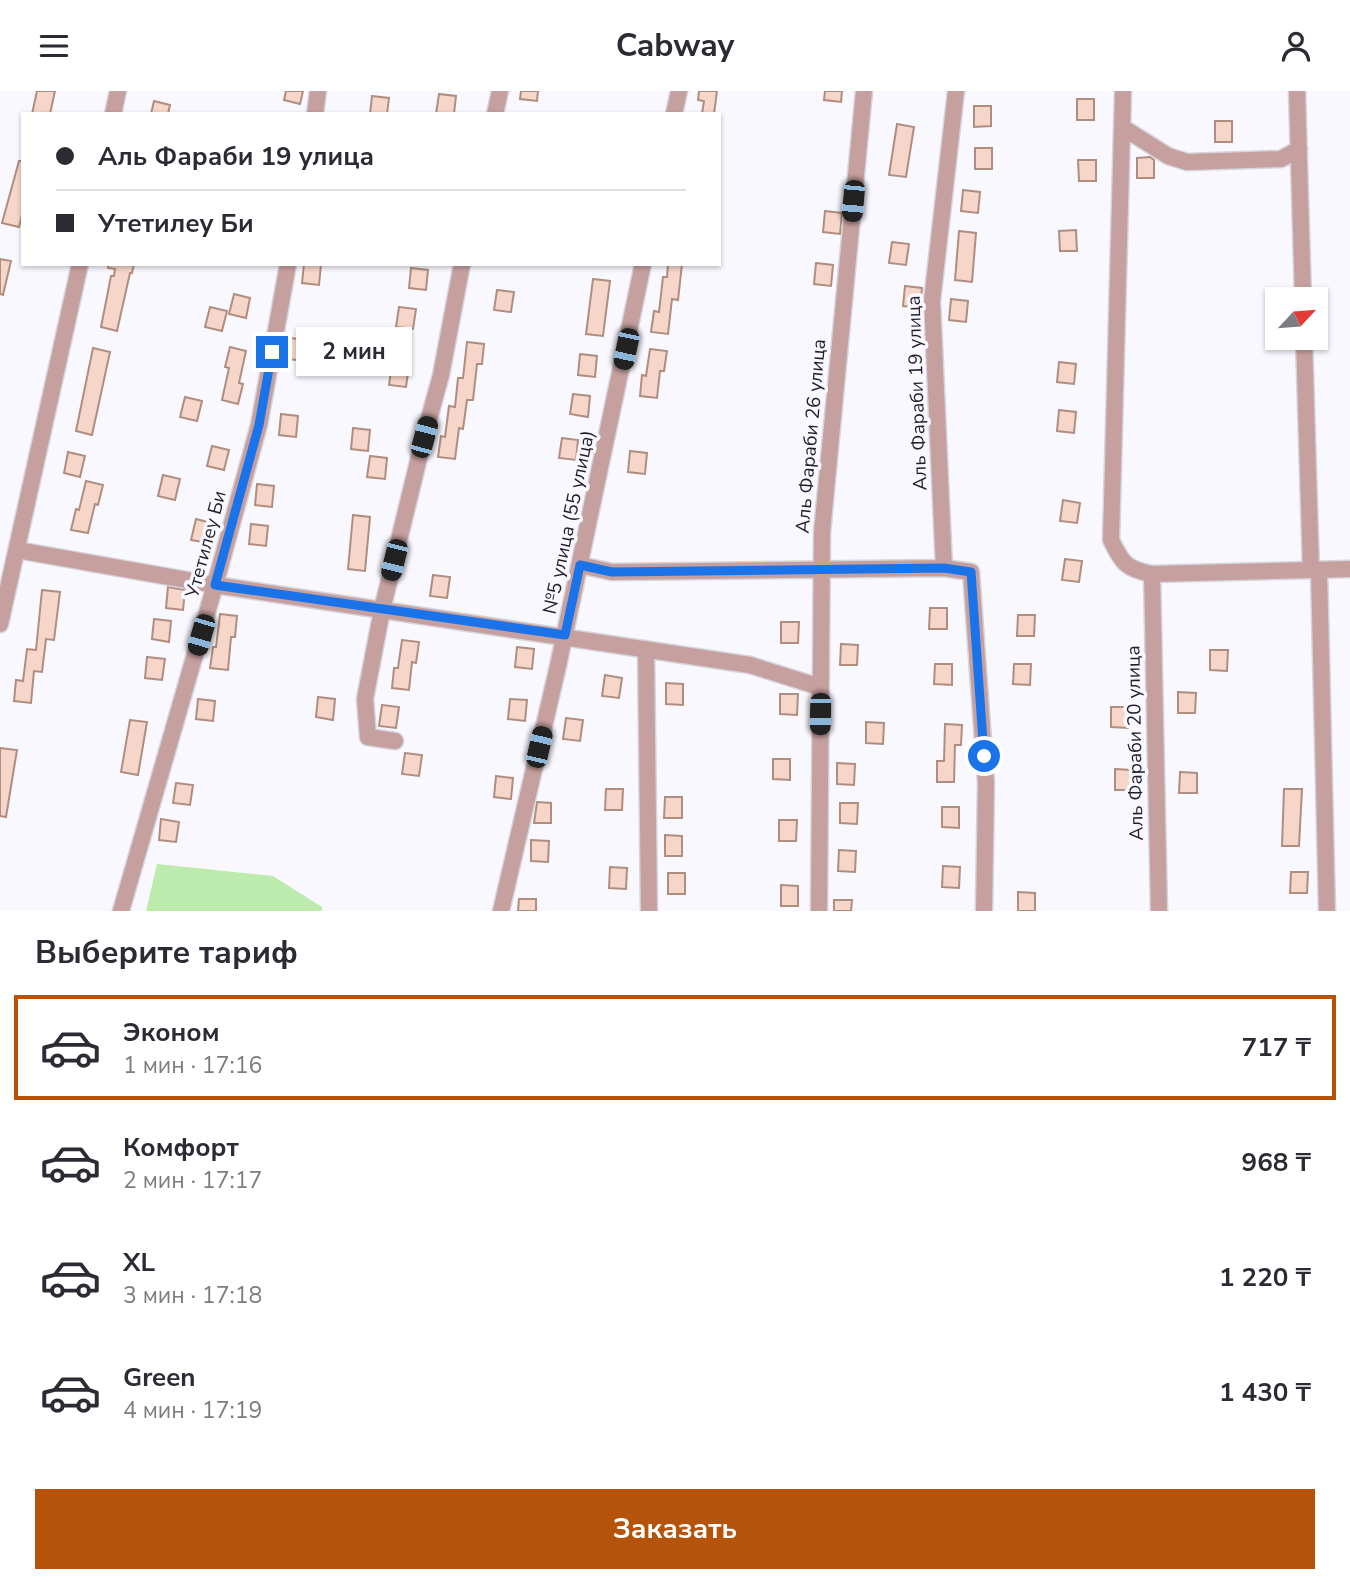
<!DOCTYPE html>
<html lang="ru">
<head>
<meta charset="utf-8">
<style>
	:root { --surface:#fff; --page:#f7f7f7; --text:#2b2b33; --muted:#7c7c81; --line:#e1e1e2; --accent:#b45309 }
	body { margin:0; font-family:"Nunito Sans",sans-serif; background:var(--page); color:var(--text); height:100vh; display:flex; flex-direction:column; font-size:26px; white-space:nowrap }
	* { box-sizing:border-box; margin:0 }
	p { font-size:23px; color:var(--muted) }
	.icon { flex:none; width:38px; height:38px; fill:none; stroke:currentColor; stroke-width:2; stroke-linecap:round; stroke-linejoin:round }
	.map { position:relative; height:820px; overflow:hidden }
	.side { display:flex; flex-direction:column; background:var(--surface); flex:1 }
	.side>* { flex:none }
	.top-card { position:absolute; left:21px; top:21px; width:700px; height:154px; border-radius:0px; box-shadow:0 2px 5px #0004; display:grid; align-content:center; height:154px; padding:0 35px; background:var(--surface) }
	.needle { width:46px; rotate:64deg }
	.fabs { position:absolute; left:1265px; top:196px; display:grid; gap:14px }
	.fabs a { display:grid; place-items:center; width:63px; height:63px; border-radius:0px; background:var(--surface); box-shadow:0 2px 5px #0004; font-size:35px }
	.end { position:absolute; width:32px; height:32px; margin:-16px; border:9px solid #1a73e8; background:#fff; box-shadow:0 0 0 4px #fff }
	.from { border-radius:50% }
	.bubble { position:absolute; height:49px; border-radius:0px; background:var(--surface); box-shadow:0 2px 5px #0004; font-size:23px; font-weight:700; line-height:49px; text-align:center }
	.car { position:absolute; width:21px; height:42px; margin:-21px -10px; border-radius:9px; box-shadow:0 0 5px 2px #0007; background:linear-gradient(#222 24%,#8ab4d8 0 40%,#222 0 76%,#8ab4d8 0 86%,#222 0) }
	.top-card b { display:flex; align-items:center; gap:24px; height:66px; font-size:26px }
	.top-card b+b { border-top:2px solid var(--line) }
	.top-card i { width:18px; height:18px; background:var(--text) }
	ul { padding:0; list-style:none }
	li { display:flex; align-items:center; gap:21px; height:105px; margin:0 14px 10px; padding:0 21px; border:4px solid transparent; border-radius:0px }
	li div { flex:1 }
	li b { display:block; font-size:26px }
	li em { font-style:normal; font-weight:700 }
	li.on { border-color:var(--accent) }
	li>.icon { width:63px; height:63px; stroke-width:1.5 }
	h2 { padding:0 35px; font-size:32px; line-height:84px }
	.button { display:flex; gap:14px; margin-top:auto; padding:14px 35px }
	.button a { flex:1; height:80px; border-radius:0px; background:var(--accent); color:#fff; font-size:28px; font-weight:700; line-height:80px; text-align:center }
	header { display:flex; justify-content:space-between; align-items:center; height:91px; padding:0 35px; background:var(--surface); font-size:32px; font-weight:700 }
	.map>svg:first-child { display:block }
	.green { fill:#bcebad }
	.building { fill:#f6d6c9; stroke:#af8e80; stroke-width:2 }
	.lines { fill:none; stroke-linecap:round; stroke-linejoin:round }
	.minor-casing { stroke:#d6d5dd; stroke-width:19 }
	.minor { stroke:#c6a09e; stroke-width:16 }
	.route { stroke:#1a73e8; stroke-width:9 }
	.labels { text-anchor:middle; stroke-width:7; stroke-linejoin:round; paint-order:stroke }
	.street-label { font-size:19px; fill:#201e29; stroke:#f9f8ff }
</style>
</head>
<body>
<header><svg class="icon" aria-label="menu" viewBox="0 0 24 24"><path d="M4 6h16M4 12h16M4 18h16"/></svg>Cabway<svg class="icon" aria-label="person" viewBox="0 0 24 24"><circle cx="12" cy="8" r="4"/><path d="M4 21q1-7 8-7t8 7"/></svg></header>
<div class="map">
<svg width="1350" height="820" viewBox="0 0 1350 820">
	<rect width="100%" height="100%" fill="#f9f8ff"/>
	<!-- green -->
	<path class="green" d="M157,773L273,785L322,816V820H146Z"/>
	<!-- building -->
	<path class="building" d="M37,0H55L50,23H32Z
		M286,0H303L300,13L284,9Z
		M521,0H538L537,10L520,8Z
		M699,0H717L714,23H702L704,10L698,9Z
		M825,0H842L841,11L824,9Z
		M439,3L456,5L454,23H436Z
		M372,5L389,7L387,23H370Z
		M1077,8H1094V29H1077Z
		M154,10L170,14L168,23H151Z
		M974,15H991V35L974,36Z
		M1215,30H1232V51H1215Z
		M897,33L914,36L906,86L889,84Z
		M975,57H992V78H975Z
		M1150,66L1154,69V87H1137V67Z
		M1078,69H1096V90H1079Z
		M19,70H23V120L19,136L2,132Z
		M963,99L980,101L978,122L961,120Z
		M825,120L842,122L840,143L823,141Z
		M1076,139L1077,160H1060L1059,140Z
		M959,140L976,142L972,191L955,189Z
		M892,151L909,153L906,174L889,172Z
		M0,168L11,170L3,204L0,203Z
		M816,172L833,174L831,195L814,193Z
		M108,173H134L132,182H130L117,240L101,236L111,185H114L115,178L108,177Z
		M304,173H321L319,194L302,192Z
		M668,173H682L678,209L672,208L668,243L651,241L654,220L659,221L663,186H667Z
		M411,177L428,179L426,199L409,197Z
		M593,188L610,190L603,245L586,243Z
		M905,195L922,197L920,217L903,215Z
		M497,199L514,201L511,221L494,219Z
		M234,203L250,207L246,227L229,223Z
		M951,208L968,210L966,231L949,229Z
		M210,216L227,220L222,240L205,236Z
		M399,216L416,218L413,238L396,236Z
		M290,247L307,249L305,270L288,268Z
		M467,251L484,253L482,273H477L473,309H467L463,338L459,337L455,368L438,366L441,345L445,346L449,315L455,316L458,287H463Z
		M230,256L246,260L239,292L243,293L238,313L222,309L229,277L225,276Z
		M93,257L110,261L92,344L76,340Z
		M650,258L667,260L664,280H660L657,307L640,305L642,284L646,285Z
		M580,263L597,265L595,286L578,284Z
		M1059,271L1076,273L1074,293L1057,291Z
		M392,273L409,275L406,296L389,294Z
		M573,303L590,305L588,326L570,323Z
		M185,306L202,310L197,330L180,326Z
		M1059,319L1076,321L1074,342L1057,340Z
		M281,323L298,325L296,346L279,344Z
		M353,337L370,339L368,360L351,358Z
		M562,347L578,349L576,369L559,367Z
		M212,355L229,359L224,379L207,375Z
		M630,360L647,362L645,383L628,381Z
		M68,361L85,365L80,386L64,382Z
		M370,365L387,367L385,388L367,386Z
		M163,384L180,388L175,409L158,405Z
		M86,390L103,394L98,414L95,413L88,442L71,439L76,418L79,419Z
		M257,393L274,395L272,416L255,414Z
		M1063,409L1080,412L1077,432L1060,430Z
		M353,424L370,426L365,480L348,478Z
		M196,428L212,432L208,452L191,449Z
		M251,433L268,435L266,455L249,453Z
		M1065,468L1082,470L1079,491L1062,489Z
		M433,484L450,486L447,507L430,505Z
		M168,496L185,499L183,519L166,517Z
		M42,499L60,501L54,549L46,548L42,581L34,580L31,612L14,610L16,589L23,590L27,558L36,559Z
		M930,517H947V538H929Z
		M220,523L237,525L235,546H231L228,579L210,577L213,556H216Z
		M1018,524H1035L1034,545H1017Z
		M154,528L171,530L169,551L152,548Z
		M781,531H799L798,552H781Z
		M402,549L419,551L416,572L412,571L409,599L392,597L394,577H398Z
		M841,553L858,554L857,574H840Z
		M517,556L534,558L532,578L515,576Z
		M1210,559H1228L1227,580L1210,579Z
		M147,566L165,568L162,589L145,587Z
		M935,573H952V594L934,593Z
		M1014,573H1031L1030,594L1013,593Z
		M605,584L622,587L619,607L602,605Z
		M666,592L683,593V614L666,613Z
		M1178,601L1196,602L1195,622H1178Z
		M780,603H798L797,624L780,623Z
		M318,606L335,608L333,629L316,626Z
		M198,608L215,610L213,630L196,628Z
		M510,608L527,609L525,630L508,628Z
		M382,614L399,616L396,637L379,635Z
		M1111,616H1129L1128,637L1111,636Z
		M566,627L583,629L580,650L563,648Z
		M130,629L147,631L138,684L121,681Z
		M866,631L884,632L883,653L866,652Z
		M945,633L962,634L961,654H955L954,691H937V670H944Z
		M0,657L17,659L6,726L0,725Z
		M405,662L422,664L419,685L402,683Z
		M773,668H790V689L773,688Z
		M837,672L855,673L854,694L837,693Z
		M1115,678L1132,679V699H1115Z
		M1180,681L1197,682V702H1179Z
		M496,685L513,687L511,708L494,706Z
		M176,692L193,694L190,714L173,712Z
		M606,698H623L622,719H605Z
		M1284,698H1302L1299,755H1282Z
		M665,706H682V727H664Z
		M537,711L551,712V732H534Z
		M840,712H858L857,733L840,732Z
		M942,716H959V737L942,736Z
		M161,728L179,731L176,751L159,749Z
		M779,729H797L796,750H779Z
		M665,744L682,745V765H665Z
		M531,749L549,750L548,771L531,770Z
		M839,759L856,760L855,781L838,780Z
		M943,775L960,776L959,797L942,796Z
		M610,776L627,777L626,798L609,797Z
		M1291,781H1308L1307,802H1290Z
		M668,782H685V803H668Z
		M781,794L798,795V815H781Z
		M1018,801L1035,802V820H1018Z
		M519,808H536V820H518Z
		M834,809H852L851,820H834Z"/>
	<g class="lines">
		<!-- minor casing -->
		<g class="minor-casing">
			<path id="minor" d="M1123,0L1111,449C1122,472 1126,478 1152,483L1350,478
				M1297,0L1303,208
				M113,23L118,0
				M315,23L318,0
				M495,23L500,0
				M674,23L679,0
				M1122,36L1168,65L1187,71L1281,68L1299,58
				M1304,247L1311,479
				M17,459L215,494L750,574L820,596
				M580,474L612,481L944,477L932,210L956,0
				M944,477L971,481L986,692L984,820
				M1319,479L1327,820
				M1152,483L1159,820
				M0,533L80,173
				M646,558L649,820
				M395,650L368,646L365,608L382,519L424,346L441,284L462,173
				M121,820L215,494L259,334L288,173
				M501,820L558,575L643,173
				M819,820L822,441L864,0"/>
		</g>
		<!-- minor -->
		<use href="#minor" class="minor"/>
	</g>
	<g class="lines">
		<!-- route -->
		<path class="route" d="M272,261L259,334L215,494L565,544L580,474L612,481L944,477L971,481L984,665"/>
	</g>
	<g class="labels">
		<!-- street labels -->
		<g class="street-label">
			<text transform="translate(916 302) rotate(-92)" y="7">Аль Фараби 19 улица</text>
			<text transform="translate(810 345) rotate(-85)" y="7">Аль Фараби 26 улица</text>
			<text transform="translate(568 431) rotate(-78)" y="7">№5 улица (55 улица)</text>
			<text transform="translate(205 453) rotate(-75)" y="7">Утетилеу Би</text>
			<text transform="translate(1134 652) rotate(-91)" y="7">Аль Фараби 20 улица</text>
		</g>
	</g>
</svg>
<div class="fabs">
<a><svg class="needle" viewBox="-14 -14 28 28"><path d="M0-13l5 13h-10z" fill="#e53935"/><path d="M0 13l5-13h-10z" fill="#7c7c81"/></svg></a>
</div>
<i class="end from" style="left:984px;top:665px"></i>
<i class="end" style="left:272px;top:261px"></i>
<div class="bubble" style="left:296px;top:236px;width:116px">2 мин</div>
<i class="car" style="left:853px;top:110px;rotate:185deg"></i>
<i class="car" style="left:626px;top:258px;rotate:192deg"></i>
<i class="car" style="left:424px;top:346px;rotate:15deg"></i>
<i class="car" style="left:394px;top:469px;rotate:194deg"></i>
<i class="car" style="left:201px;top:544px;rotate:196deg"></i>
<i class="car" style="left:820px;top:623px;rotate:181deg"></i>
<i class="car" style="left:539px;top:656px;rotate:13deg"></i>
<div class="top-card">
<b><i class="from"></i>Аль Фараби 19 улица</b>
<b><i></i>Утетилеу Би</b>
</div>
</div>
<section class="side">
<h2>Выберите тариф</h2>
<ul>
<li class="on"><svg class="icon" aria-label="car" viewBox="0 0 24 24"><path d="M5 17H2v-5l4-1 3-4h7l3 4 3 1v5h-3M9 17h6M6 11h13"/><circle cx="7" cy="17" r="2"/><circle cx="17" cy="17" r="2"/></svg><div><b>Эконом</b><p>1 мин · 17:16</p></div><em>717 ₸</em></li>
<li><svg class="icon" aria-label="car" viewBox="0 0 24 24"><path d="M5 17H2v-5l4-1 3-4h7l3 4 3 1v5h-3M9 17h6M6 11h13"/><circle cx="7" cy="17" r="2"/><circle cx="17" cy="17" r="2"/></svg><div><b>Комфорт</b><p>2 мин · 17:17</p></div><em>968 ₸</em></li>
<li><svg class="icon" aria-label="car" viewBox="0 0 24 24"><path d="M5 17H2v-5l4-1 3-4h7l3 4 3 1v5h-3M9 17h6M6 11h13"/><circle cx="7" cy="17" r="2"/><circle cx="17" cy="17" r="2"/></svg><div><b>XL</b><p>3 мин · 17:18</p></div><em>1 220 ₸</em></li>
<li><svg class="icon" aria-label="car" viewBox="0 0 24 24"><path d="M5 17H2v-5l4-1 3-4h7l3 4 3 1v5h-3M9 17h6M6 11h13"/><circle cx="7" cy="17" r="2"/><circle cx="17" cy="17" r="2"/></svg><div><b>Green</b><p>4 мин · 17:19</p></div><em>1 430 ₸</em></li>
</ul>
<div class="button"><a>Заказать</a></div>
</section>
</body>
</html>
